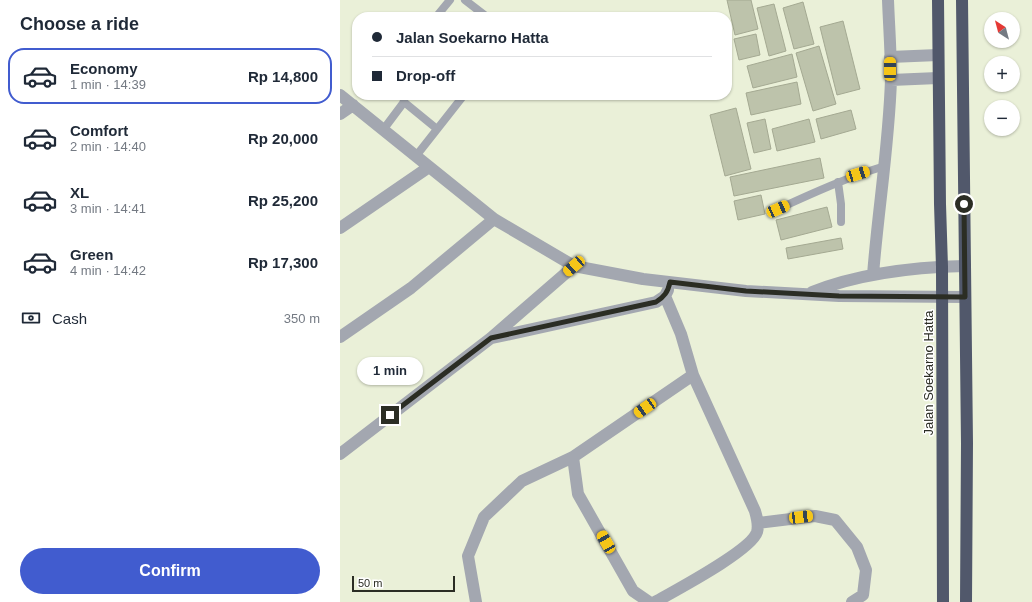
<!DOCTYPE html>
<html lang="en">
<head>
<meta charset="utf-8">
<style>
	:root { --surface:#fff; --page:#f2f2f3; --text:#1f2937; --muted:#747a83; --line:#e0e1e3; --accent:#415ccf }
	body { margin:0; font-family:Helvetica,sans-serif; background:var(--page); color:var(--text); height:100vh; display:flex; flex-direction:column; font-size:15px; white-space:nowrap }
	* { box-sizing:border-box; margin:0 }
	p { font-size:13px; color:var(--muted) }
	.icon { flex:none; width:22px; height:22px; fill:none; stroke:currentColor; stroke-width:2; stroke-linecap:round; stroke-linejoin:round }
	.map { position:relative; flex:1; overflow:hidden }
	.drawer { display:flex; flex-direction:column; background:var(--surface); width:340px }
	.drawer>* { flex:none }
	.hud { position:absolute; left:12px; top:12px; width:380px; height:88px; border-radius:16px; box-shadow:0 1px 3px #0004; display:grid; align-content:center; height:88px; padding:0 20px; background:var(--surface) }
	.needle { width:26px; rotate:324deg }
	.buttons { position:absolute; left:644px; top:12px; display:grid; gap:8px }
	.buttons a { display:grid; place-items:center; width:36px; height:36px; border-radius:50%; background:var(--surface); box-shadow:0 1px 3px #0004; font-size:20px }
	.scale { position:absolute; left:12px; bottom:10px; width:103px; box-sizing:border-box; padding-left:4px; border:2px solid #2b2d24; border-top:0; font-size:11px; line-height:14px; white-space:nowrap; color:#2b2d24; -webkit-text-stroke:3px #fff; paint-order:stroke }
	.end { position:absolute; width:18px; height:18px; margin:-9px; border:5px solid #2b2d24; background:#fff; box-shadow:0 0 0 2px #fff }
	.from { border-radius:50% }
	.bubble { position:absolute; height:28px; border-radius:14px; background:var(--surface); box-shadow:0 1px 3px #0004; font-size:13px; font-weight:700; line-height:28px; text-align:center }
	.car { position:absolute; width:12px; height:24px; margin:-12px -6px; border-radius:5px; box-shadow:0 0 3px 1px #0007; background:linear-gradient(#f5c518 24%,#345 0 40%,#f5c518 0 76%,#345 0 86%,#f5c518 0) }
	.hud b { display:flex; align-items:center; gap:14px; height:38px; font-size:15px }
	.hud b+b { border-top:1px solid var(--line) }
	.hud i { width:10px; height:10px; background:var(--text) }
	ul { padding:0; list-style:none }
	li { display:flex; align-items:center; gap:12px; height:56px; margin:0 8px 6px; padding:0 12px; border:2px solid transparent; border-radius:16px }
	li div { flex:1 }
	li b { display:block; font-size:15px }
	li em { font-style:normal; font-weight:700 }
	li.current { border-color:var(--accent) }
	li>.icon { width:36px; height:36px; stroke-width:1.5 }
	h2 { padding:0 20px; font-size:18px; line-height:48px }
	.pay { display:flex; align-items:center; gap:10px; height:44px; padding:0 20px; font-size:15px }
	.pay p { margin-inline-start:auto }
	.primary-button { display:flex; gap:8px; margin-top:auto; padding:8px 20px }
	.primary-button a { flex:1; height:46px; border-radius:24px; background:var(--accent); color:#fff; font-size:16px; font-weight:700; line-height:46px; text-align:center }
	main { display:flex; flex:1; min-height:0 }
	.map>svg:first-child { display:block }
	.building { fill:#bdc3ab; stroke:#a4a992 }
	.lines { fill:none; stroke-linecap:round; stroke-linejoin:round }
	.lane { stroke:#a3a7b0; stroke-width:8 }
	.street { stroke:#a3a7b0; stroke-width:12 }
	.highway { stroke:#51586b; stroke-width:12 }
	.route { stroke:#2b2d24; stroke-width:5 }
	.labels { text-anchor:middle; stroke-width:3; stroke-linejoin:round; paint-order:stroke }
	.street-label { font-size:13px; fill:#2b2d24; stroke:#fff }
</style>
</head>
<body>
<main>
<section class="drawer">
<h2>Choose a ride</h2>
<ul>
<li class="current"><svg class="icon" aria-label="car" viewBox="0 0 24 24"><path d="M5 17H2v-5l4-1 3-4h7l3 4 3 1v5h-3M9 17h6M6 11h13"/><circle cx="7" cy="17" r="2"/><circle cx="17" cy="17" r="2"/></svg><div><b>Economy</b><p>1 min · 14:39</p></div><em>Rp 14,800</em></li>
<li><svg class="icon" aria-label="car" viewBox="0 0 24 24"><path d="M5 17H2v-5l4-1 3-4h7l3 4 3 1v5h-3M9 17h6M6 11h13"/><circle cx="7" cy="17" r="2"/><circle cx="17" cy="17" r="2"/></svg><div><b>Comfort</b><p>2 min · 14:40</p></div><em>Rp 20,000</em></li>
<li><svg class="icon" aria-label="car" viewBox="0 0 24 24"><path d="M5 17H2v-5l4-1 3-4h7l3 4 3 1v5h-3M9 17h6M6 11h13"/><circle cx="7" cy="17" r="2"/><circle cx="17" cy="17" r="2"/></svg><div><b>XL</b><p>3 min · 14:41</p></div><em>Rp 25,200</em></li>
<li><svg class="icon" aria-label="car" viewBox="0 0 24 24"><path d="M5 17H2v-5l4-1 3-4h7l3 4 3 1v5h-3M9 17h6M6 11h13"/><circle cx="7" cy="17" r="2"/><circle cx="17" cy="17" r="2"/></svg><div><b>Green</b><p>4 min · 14:42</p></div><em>Rp 17,300</em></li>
</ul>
<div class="pay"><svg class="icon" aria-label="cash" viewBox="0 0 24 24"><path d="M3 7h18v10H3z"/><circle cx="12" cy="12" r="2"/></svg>Cash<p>350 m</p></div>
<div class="primary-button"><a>Confirm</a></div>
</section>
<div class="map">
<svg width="692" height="602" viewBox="0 0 692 602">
	<rect width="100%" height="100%" fill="#eaf0d8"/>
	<!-- building -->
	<path class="building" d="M387,0H411L418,29L395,35Z
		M463,2L474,44L454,49L443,8Z
		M434,4L446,51L429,56L417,8Z
		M503,21L520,89L497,95L480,27Z
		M416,34L420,55L399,60L394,39Z
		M479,46L496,104L473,111L456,53Z
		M452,54L457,77L413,88L407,66Z
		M457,82L461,104L411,115L406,93Z
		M396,108L411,169L385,176L370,115Z
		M511,110L516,129L481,139L476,119Z
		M425,119L431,149L414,153L407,123Z
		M469,119L475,142L437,151L432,129Z
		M480,158L484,178L394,196L390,177Z
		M421,195L425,214L398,220L394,201Z
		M487,207L492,227L441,240L436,220Z
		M501,238L503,249L448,259L446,248Z"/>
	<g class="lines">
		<!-- lane -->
		<path class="lane" d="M125,0L147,17
			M96,17L110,0
			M64,102L97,129
			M43,130L64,102L63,95
			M76,156L124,95
			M498,182L501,204V222
			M438,209C473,193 508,177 545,166"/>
		<!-- street -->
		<path class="street" d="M550,57L598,55
			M551,80L598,78
			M0,95L154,219L234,266L303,279L406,291L499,296L625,297
			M0,114L13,105
			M0,228L89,167
			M533,275C538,210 549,145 551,79C551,53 549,26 548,0
			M472,292C518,274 576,267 625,266
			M0,337L71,288L154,219
			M152,338L316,302L325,296L328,290
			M0,454L151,338L234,266
			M233,457L238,494L293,591L309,602
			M418,523L475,516L495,520L517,547L526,570L523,595L512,602
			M136,602L128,556L144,517L182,481L233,457L353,375
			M315,602C334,591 411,551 417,532C419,525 417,518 415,511L353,375L341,334L325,296"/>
		<!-- highway -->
		<path class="highway" d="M598,0L600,204L602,267L603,602
			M622,0L627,443L626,602"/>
	</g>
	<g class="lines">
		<!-- route -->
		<path class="route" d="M50,415L151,338L316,302C324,297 328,292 330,282L406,291L499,296L625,297L624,204"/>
	</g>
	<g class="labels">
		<!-- street labels -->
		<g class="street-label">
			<text transform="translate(588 373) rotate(-90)" y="5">Jalan Soekarno Hatta</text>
		</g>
	</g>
</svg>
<div class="buttons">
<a><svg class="needle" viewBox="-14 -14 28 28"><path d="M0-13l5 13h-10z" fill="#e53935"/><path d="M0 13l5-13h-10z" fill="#747a83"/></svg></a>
<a>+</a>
<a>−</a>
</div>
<div class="scale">50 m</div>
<i class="end from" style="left:624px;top:204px"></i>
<i class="end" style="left:50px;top:415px"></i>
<div class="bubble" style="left:17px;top:357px;width:66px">1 min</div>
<i class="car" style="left:550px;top:69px;rotate:0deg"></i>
<i class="car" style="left:518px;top:174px;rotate:73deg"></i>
<i class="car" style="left:438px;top:209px;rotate:66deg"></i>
<i class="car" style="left:234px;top:266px;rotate:229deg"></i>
<i class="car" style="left:305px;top:408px;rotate:236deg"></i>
<i class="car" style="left:461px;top:517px;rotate:83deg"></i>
<i class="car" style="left:266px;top:542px;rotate:330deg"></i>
<div class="hud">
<b><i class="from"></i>Jalan Soekarno Hatta</b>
<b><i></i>Drop-off</b>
</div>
</div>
</main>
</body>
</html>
